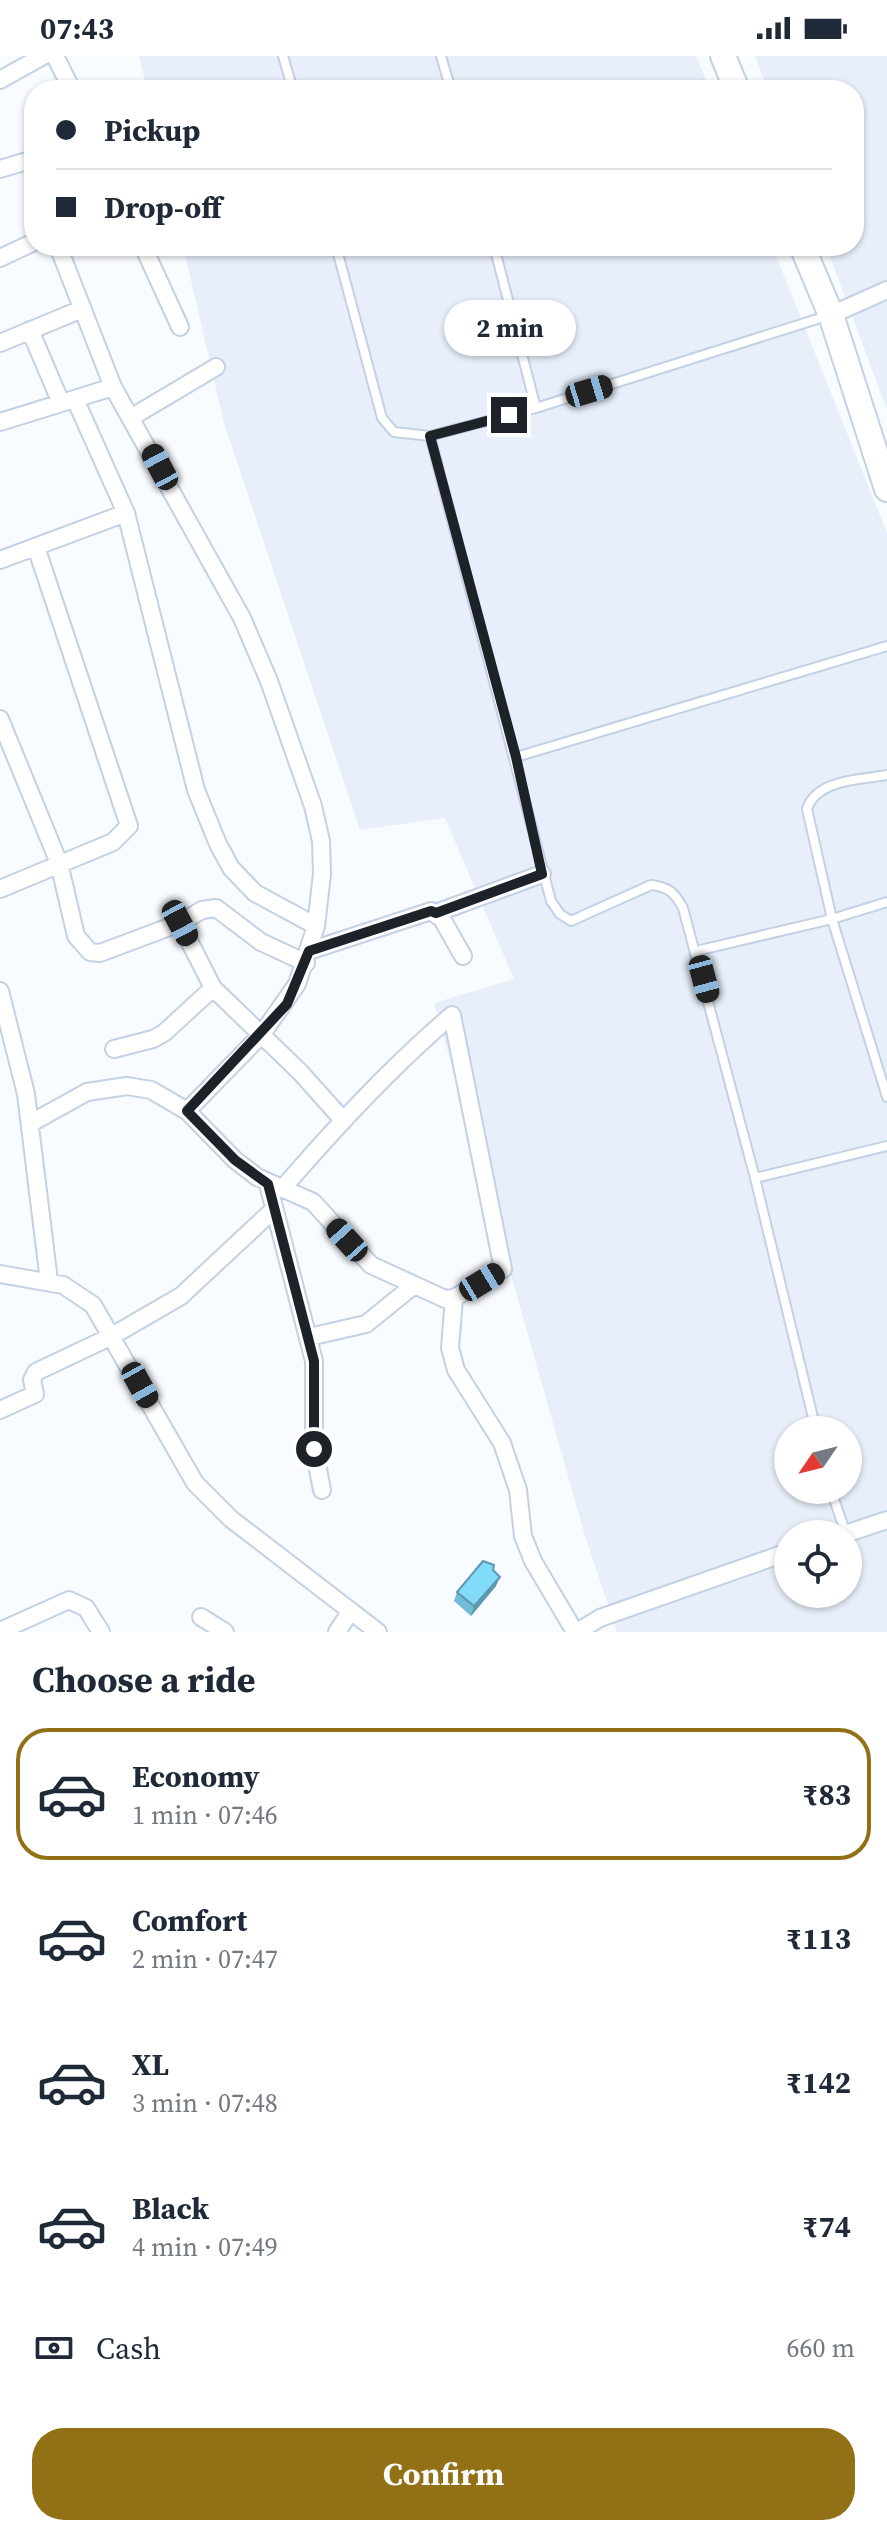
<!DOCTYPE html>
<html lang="en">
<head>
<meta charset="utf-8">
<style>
	:root { --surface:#fff; --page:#f6f6f7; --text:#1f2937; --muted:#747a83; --line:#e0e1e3; --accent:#917016 }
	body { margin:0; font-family:"Source Serif 4",serif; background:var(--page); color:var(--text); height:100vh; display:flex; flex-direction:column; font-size:30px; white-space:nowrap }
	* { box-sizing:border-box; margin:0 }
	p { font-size:26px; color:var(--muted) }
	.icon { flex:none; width:44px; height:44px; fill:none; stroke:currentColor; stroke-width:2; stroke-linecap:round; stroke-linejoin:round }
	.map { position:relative; height:1576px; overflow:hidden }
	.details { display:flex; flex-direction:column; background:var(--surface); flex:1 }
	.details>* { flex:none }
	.top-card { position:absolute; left:24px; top:24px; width:840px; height:176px; border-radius:32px; box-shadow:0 2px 6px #0004; display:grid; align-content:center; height:176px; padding:0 32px; background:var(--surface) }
	.needle { width:52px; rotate:235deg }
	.buttons { position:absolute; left:774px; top:1360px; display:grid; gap:16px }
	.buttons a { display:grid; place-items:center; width:88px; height:88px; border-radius:50%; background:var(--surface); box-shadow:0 2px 6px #0004; font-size:40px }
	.end { position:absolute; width:36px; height:36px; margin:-18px; border:10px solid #1d2229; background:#fff; box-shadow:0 0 0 4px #fff }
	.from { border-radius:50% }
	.bubble { position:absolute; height:56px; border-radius:28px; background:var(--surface); box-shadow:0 2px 6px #0004; font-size:26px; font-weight:700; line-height:56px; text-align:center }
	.car { position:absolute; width:24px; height:48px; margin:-24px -12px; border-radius:10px; box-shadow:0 0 6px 2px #0007; background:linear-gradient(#222 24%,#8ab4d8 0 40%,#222 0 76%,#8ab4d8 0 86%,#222 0) }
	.top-card b { display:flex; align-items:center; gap:28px; height:76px; font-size:30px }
	.top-card b+b { border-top:2px solid var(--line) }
	.top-card i { width:20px; height:20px; background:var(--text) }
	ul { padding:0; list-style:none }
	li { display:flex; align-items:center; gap:24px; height:132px; margin:0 16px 12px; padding:0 16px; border:4px solid transparent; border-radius:32px }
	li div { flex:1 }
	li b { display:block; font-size:30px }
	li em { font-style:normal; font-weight:700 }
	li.selected { border-color:var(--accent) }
	li>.icon { width:72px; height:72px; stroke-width:1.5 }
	h2 { padding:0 32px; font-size:36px; line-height:96px }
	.pay { display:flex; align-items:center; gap:20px; height:88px; padding:0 32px; font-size:30px }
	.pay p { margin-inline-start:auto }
	.primary-button { display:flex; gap:16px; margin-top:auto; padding:16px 32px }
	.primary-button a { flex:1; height:92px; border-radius:32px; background:var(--accent); color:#fff; font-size:32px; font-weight:700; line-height:92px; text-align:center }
	.status { display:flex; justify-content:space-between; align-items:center; height:56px; padding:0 40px; background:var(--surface); direction:ltr }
	.status svg { height:22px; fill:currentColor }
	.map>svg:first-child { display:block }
	.built { fill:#e8effa; fill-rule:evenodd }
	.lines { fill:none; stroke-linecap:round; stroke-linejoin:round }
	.lane-casing { stroke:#c3d1e4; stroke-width:12 }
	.street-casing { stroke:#c3d1e4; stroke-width:20 }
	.secondary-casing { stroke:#c3d1e4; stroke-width:28 }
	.lane { stroke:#fff; stroke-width:8 }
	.street { stroke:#fff; stroke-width:16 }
	.secondary { stroke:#fff; stroke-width:24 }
	.wall { fill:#71bcd7 }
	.shaded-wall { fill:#5c99af }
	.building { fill:#83dbfa; stroke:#5c99af; stroke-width:2 }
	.route { stroke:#1d2229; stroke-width:10 }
</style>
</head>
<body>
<div class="status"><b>07:43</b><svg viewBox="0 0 49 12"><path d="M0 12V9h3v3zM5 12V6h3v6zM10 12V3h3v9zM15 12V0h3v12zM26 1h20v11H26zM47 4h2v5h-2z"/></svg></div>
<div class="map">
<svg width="887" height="1576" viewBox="0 0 887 1576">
	<rect width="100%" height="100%" fill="#f8fbff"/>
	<!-- built -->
	<path class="built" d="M139,0H696L710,34H147Z
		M755,0H887V354L826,190H854V34H768Z
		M183,190H772L887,477V1576H617L585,1480L434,947L514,923L445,762L360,774L224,367ZM788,1374H848V1434H788ZM788,1478H848V1538H788Z"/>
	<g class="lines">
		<!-- lane casing -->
		<g class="lane-casing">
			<path id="lane" d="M283,0L293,34
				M441,0L451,34
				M336,190L382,362L394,376L430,380L536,352L830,259
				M494,190L536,352
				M430,380L551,845L560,858L571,865L651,829C669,831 675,837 683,852L755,1122L816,1374
				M516,701L887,590
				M887,719C860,724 817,723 807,753L832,863L887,1041
				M696,895L832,863L887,846
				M755,1122L887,1090
				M831,1434L846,1478"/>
		</g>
		<!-- street casing -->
		<g class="street-casing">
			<path id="street" d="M55,0L72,34
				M0,24L43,0
				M0,113L34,103
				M58,190L113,331L242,562L269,625L313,750L321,785L322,818L316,870L297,928L262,978L187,1055
				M143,190L180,271
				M0,202L34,186
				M831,259L887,234
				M30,274L61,347
				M0,287L82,253
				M75,343L126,457L196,734L218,788L231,812L255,837L316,870
				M132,361L216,311
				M0,366L113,331
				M0,504L126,457
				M0,663L59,807L76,880L90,896L100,897L180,867L202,854L216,852L261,886L306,907
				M0,833L113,786L129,770L36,491
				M436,857L542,818
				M180,867L213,932L300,1016L343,1064
				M309,895L431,855L442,863L463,900
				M0,935L26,1038L49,1225
				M114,993L153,983L164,977L213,932
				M31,1067L87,1036L127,1030L151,1034L187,1055L235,1104L257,1121L313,1146L371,1209L445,1243L454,1242L503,1213L452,959C390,1012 335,1072 282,1133
				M268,1128L314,1305V1393L322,1434
				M0,1218L63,1229L93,1249L195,1427L231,1463L378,1576
				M454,1242L450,1292L456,1314L502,1387L518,1434L523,1480L533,1505L575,1576
				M309,1281L366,1268L413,1230
				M0,1354L35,1338L32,1324L36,1316L112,1280L181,1240L272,1155
				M845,1478L887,1464
				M201,1561L225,1576
				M0,1575L69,1544L86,1552L101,1576
				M337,1576L350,1556
				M577,1576L600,1562L788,1496"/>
		</g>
		<!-- secondary casing -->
		<g class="secondary-casing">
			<path id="secondary" d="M723,0L737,34
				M802,190L831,259L887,433"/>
		</g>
		<!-- lane -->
		<use href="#lane" class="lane"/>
		<!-- street -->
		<use href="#street" class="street"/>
		<!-- secondary -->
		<use href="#secondary" class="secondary"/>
	</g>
	<!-- wall -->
	<path class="wall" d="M496,1530L471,1560L454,1545L457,1536Z"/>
	<!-- shaded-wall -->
	<path class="shaded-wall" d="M500,1521L496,1530L471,1560L474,1550Z"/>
	<!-- building -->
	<path class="building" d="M483,1505L494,1509L493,1514L500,1521L474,1550L457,1536Z"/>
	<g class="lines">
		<!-- route -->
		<path class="route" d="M314,1393V1305L268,1128L235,1104L187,1055L287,948L309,895L431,855L436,857L542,818L516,701L430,380L509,359"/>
	</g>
</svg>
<div class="buttons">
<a><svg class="needle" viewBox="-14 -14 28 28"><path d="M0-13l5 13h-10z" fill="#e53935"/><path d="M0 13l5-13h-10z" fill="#747a83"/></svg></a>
<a><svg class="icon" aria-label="locate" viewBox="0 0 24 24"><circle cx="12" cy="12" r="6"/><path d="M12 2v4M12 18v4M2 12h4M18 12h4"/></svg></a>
</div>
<i class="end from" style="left:314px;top:1393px"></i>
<i class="end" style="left:509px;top:359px"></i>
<div class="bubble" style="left:444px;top:244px;width:132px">2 min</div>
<i class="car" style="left:589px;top:335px;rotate:73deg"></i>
<i class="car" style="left:160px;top:411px;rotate:332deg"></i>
<i class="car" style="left:180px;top:867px;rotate:152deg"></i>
<i class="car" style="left:704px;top:923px;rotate:165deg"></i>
<i class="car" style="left:347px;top:1184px;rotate:318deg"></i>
<i class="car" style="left:482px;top:1226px;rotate:59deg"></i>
<i class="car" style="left:140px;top:1329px;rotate:151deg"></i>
<div class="top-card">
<b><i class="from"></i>Pickup</b>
<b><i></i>Drop-off</b>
</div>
</div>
<section class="details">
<h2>Choose a ride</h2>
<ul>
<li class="selected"><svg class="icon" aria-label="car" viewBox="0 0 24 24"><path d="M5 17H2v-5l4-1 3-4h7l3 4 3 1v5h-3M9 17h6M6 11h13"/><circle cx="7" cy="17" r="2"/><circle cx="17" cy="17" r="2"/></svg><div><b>Economy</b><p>1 min · 07:46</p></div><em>₹83</em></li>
<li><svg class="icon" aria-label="car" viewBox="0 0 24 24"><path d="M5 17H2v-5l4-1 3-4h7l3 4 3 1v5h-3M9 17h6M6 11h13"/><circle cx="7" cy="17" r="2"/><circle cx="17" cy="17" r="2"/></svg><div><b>Comfort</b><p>2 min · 07:47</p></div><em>₹113</em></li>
<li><svg class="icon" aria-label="car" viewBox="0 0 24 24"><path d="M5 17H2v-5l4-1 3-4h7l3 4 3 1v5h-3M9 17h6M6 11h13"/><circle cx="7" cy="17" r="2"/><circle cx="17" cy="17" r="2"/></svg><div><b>XL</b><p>3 min · 07:48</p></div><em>₹142</em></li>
<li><svg class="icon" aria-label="car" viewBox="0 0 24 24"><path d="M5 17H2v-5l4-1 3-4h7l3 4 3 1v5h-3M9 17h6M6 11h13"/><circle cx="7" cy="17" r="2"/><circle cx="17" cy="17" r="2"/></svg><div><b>Black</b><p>4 min · 07:49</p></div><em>₹74</em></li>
</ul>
<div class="pay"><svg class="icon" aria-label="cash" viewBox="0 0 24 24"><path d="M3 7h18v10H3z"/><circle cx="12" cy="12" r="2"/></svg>Cash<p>660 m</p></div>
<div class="primary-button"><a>Confirm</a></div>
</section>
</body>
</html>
